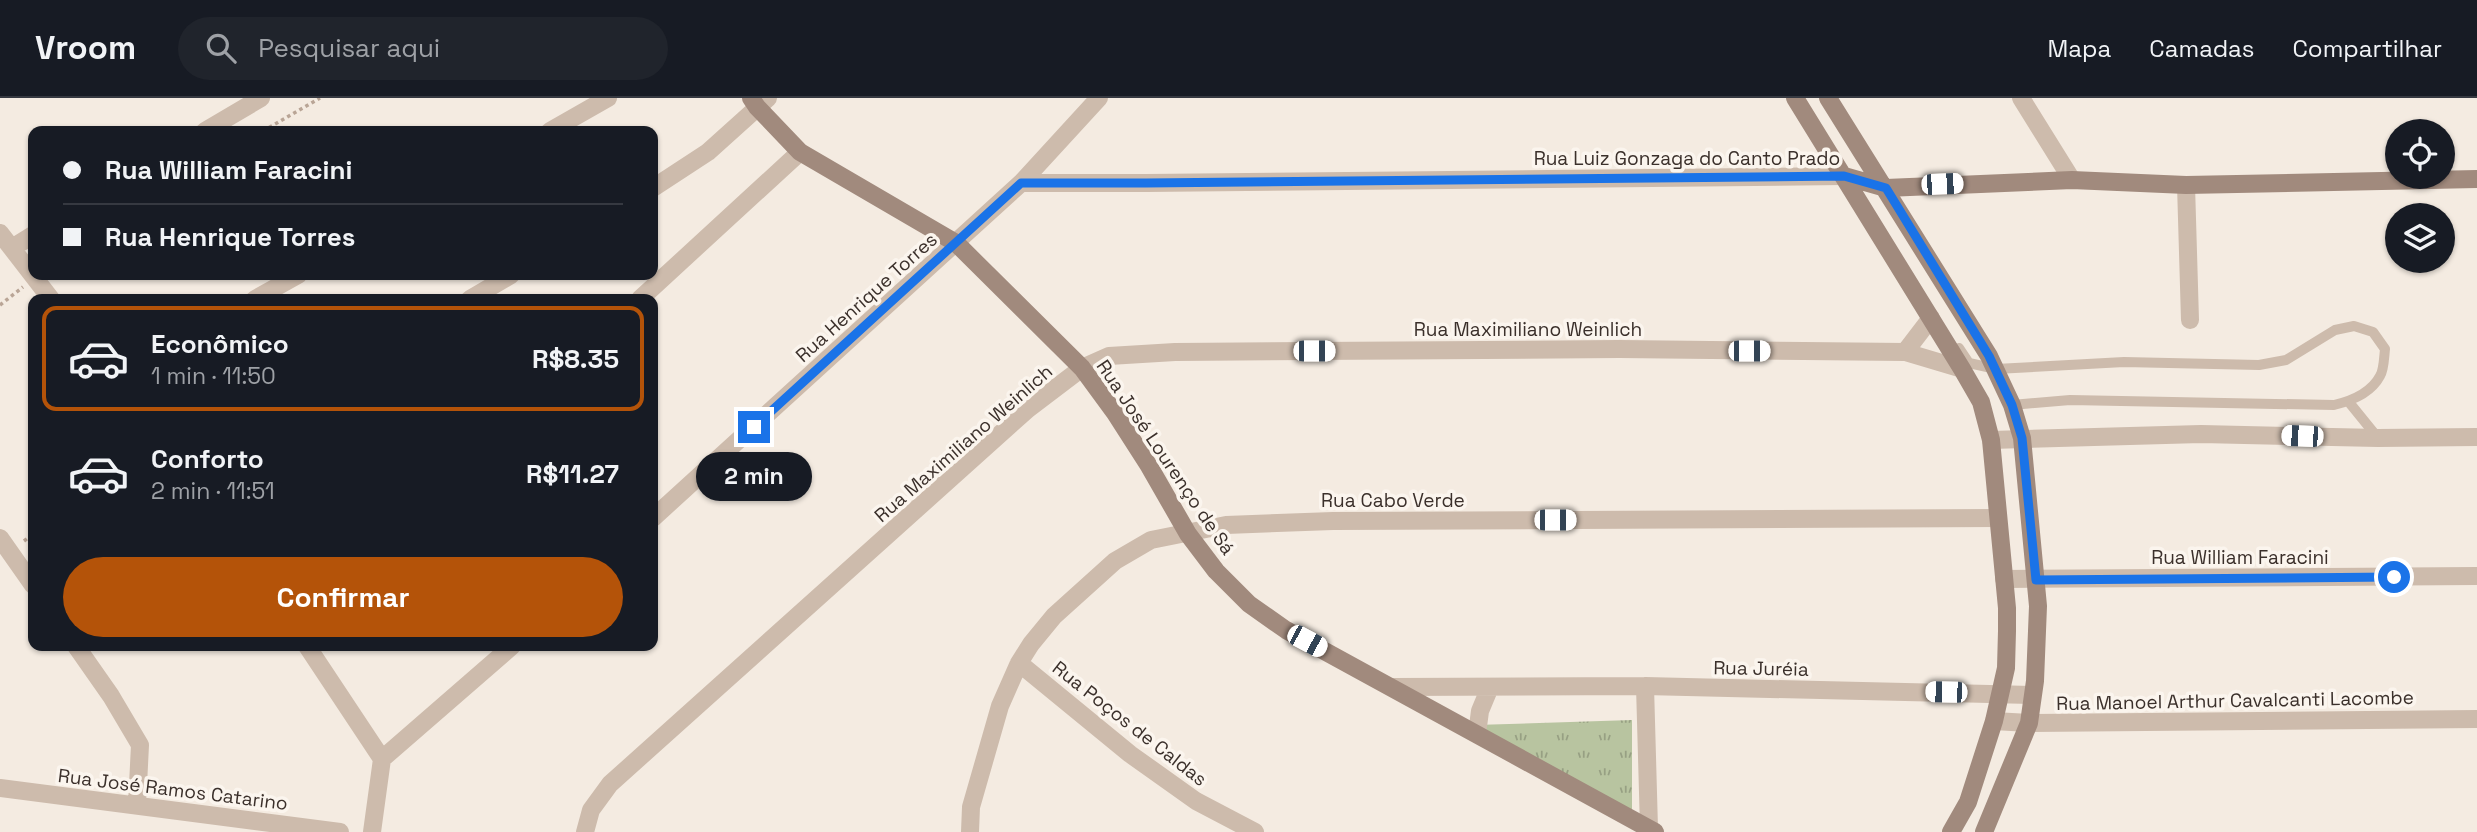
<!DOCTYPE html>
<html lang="pt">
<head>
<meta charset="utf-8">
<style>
	:root { --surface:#171b24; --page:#20242c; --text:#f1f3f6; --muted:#9ea1a6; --line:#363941; --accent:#b45309 }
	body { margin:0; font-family:"Space Grotesk",sans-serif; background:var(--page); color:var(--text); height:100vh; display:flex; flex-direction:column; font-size:26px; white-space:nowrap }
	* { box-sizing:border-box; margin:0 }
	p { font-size:23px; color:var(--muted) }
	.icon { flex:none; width:38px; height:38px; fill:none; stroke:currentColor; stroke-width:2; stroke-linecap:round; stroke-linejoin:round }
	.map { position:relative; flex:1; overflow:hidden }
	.sheet { position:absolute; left:28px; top:196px; width:630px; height:357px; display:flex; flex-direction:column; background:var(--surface); border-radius:14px; box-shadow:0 2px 5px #0004 }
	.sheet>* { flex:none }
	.top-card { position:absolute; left:28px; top:28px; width:630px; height:154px; border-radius:14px; box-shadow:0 2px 5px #0004; display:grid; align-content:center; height:154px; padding:0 35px; background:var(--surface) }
	.controls { position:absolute; left:2385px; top:21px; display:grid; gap:14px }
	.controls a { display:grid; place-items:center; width:70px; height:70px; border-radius:50%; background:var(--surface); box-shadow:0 2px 5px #0004; font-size:35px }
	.end { position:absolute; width:32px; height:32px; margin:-16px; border:9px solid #1a73e8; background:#fff; box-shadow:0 0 0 4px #fff }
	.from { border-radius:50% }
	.bubble { position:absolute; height:49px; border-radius:24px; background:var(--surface); box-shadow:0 2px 5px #0004; font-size:23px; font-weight:700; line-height:49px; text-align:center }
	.car { position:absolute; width:21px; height:42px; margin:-21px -10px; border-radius:9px; box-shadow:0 0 5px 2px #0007; background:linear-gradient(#fff 24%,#345 0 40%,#fff 0 76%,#345 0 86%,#fff 0) }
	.top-card b { display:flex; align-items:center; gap:24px; height:66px; font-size:26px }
	.top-card b+b { border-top:2px solid var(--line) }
	.top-card i { width:18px; height:18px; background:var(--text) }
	ul { padding:12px 0 0; list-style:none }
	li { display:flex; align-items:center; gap:21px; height:105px; margin:0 14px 10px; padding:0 21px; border:4px solid transparent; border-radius:14px }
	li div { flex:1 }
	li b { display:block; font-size:26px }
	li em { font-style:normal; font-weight:700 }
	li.on { border-color:var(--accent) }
	li>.icon { width:63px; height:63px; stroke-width:1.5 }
	.action { display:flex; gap:14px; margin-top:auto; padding:14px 35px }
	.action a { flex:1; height:80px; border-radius:42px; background:var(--accent); color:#fff; font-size:28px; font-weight:700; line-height:80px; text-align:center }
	header { display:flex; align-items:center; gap:42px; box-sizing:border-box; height:98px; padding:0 35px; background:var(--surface); border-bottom:2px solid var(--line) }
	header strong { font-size:33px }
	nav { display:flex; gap:38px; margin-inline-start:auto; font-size:24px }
	.search { width:490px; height:63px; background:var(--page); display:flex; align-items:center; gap:18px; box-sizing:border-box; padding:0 24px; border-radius:38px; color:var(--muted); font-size:26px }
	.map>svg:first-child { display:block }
	.park { fill:url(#park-tufts) }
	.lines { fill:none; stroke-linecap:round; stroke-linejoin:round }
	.path { stroke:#b9a596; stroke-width:3.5; stroke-dasharray:3.5 3.5; stroke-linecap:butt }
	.lane { stroke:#cdbbac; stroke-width:10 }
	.street { stroke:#cdbbac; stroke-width:18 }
	.secondary { stroke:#a18a7d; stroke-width:18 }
	.route { stroke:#1a73e8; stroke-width:9 }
	.labels { text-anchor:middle; stroke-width:7; stroke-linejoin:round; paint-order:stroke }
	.street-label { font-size:19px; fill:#3b302b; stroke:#fbf5ee }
</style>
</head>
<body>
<header>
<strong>Vroom</strong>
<div class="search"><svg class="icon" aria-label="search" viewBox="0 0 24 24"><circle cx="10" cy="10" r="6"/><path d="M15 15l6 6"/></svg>Pesquisar aqui</div>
<nav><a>Mapa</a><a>Camadas</a><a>Compartilhar</a></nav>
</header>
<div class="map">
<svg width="2477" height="734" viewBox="0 0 2477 734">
	<defs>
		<pattern id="park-tufts" width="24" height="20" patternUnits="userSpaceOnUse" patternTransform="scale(1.75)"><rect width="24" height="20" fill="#b8c4a0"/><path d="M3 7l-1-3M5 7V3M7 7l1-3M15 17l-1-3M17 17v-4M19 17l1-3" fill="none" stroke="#97a083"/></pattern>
	</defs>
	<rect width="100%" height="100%" fill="#f4ebe1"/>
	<!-- park -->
	<path class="park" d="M1632,622V716L1475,627Z"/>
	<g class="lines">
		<!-- path -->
		<path class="path" d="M263,33L320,0
			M0,207L23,189
			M24,443L33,436"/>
		<!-- lane -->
		<path class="lane" d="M1959,250L1969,265L1996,271L2124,264L2259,267L2286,262L2335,232L2354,228L2373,234L2385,251C2384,259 2384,272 2380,278C2371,295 2351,303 2334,307L2070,302L2012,307
			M2348,303L2378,340"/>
		<!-- street -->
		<path class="street" d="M2021,0L2072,82
			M205,33L261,0
			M550,33L608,0
			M1021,85H1146L1844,78
			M2186,87L2190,222
			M653,90L708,54L768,0
			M0,135L51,201
			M12,150L33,137
			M255,201L298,177
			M470,201L511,177
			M640,201L800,54
			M1905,254L1931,220
			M1991,342L2201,336L2378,340L2477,339
			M653,420L1021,85L1099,0
			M0,440L33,487
			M2004,481L2477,478
			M76,548L111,598L140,647L137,707
			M307,548L382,661
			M1019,565L1130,656L1196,703L1255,734
			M1645,588L1649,730
			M1393,589L1645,588L2032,597
			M1994,623L2029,625L2477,621
			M1477,636L1480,613L1490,589
			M0,690L340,734
			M372,734L382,661L512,548
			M585,734L591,712L610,686L1028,311L1082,270L1109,258L1175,254L1619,251L1905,254L1962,271
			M970,734L971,709L1000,608L1019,565L1031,546L1054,518L1115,463L1151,442L1226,427L1333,423L1998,420"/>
		<!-- secondary -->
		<path class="secondary" d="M751,0L757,9L800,54L956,145L1082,270L1115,315L1149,368L1188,436L1216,473L1249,506L1286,532L1655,734
			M1795,0L1962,271L1981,304L1991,342L2007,510V533L2006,570L1994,623L1968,704L1951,734
			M1828,0L1989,258L2012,307L2022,340L2038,508L2035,583L2029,625L1984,734
			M1844,78L1886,90L2072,82L2186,87L2477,81"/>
	</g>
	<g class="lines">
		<!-- route -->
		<path class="route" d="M754,329L1021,85H1146L1844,78L1886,90L1989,258L2012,307L2022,340L2036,482L2394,479"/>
	</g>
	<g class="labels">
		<!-- street labels -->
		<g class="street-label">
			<text x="1687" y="67">Rua Luiz Gonzaga do Canto Prado</text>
			<text transform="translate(866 199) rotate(-42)" y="7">Rua Henrique Torres</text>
			<text x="1528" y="238">Rua Maximiliano Weinlich</text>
			<text transform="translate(963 345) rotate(-41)" y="7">Rua Maximiliano Weinlich</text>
			<text transform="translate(1166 359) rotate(56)" y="7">Rua José Lourenço de Sá</text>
			<text x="1393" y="409">Rua Cabo Verde</text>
			<text x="2240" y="466">Rua William Faracini</text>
			<text transform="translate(1761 570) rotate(1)" y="7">Rua Juréia</text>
			<text transform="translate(2235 602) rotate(-1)" y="7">Rua Manoel Arthur Cavalcanti Lacombe</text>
			<text transform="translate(1130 625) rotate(38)" y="7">Rua Poços de Caldas</text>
			<text transform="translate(173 691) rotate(7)" y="7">Rua José Ramos Catarino</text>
		</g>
	</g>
</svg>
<div class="controls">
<a><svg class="icon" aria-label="locate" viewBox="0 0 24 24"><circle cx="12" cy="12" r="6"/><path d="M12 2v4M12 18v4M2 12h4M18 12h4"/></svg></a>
<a><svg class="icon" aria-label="layers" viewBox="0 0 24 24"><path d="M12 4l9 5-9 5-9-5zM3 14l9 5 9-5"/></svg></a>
</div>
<i class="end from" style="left:2394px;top:479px"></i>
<i class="end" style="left:754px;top:329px"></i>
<div class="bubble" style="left:696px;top:354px;width:116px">2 min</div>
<i class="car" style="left:1942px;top:86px;rotate:88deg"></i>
<i class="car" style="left:1314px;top:253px;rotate:90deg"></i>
<i class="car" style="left:1749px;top:253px;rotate:90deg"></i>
<i class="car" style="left:2302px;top:338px;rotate:272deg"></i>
<i class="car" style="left:1555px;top:422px;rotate:90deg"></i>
<i class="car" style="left:1307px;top:543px;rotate:118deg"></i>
<i class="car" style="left:1946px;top:594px;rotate:271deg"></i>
<div class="top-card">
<b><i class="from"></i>Rua William Faracini</b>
<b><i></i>Rua Henrique Torres</b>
</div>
<section class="sheet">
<ul>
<li class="on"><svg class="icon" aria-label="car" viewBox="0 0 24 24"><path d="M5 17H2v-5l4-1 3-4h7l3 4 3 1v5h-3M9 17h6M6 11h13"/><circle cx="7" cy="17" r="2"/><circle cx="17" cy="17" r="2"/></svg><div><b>Econômico</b><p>1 min · 11:50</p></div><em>R$8.35</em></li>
<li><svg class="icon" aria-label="car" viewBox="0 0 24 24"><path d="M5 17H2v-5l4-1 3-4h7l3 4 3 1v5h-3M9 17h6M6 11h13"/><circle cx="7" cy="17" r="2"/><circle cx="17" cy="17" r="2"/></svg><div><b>Conforto</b><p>2 min · 11:51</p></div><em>R$11.27</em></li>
</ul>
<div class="action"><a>Confirmar</a></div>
</section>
</div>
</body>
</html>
